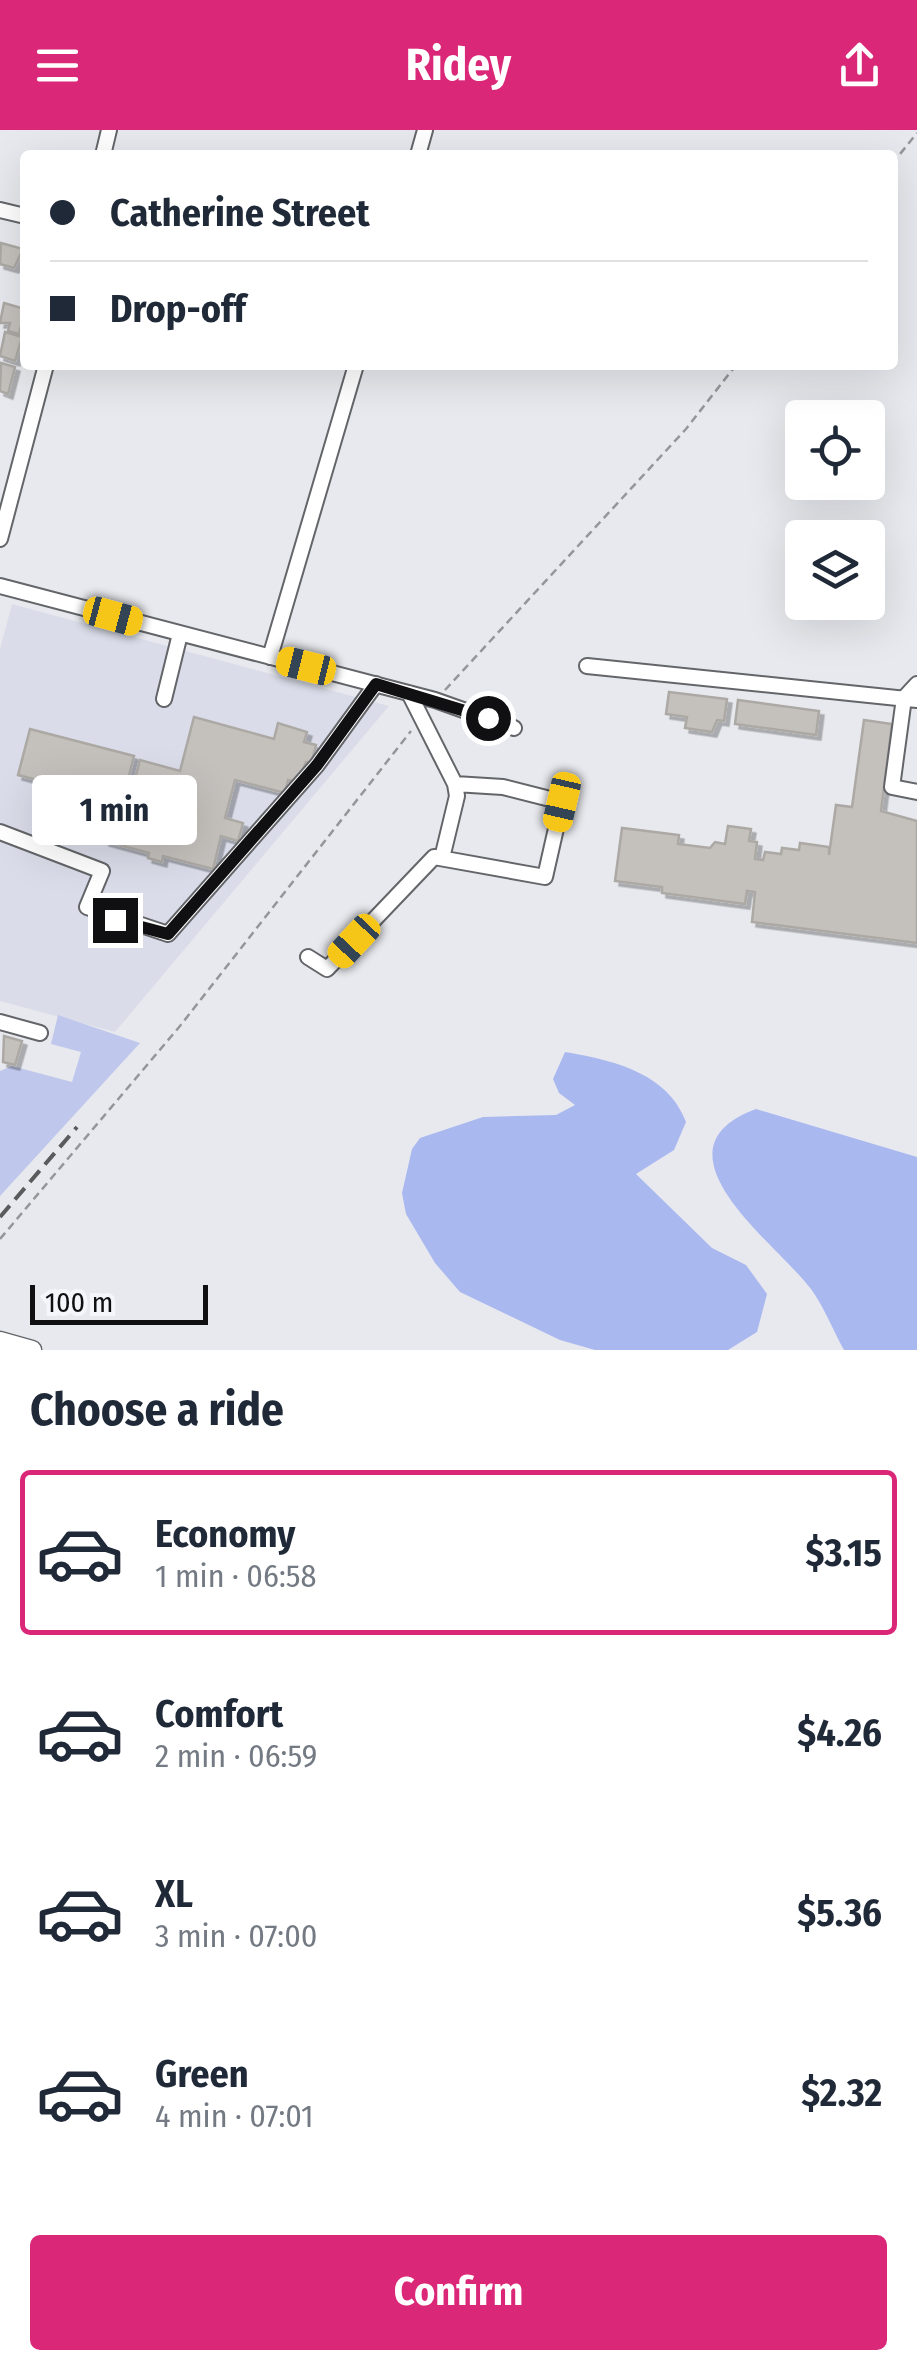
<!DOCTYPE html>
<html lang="en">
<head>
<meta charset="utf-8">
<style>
	:root { --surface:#fff; --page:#f6f6f7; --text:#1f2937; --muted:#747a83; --line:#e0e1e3; --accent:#db2777 }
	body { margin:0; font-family:"Fira Sans Condensed",sans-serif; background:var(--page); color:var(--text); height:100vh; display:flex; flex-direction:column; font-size:38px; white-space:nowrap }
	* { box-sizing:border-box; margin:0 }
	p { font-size:32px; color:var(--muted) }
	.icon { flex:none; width:55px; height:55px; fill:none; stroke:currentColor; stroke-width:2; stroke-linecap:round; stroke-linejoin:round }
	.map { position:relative; height:1220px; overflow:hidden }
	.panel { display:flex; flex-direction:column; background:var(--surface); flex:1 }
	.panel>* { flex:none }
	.guide { position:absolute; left:20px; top:20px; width:878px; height:220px; border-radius:10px; box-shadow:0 10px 40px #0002; display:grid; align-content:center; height:220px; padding:0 30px; background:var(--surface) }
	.tools { position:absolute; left:785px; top:270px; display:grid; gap:20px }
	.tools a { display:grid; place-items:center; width:100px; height:100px; border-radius:10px; background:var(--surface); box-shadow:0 10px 40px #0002; font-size:50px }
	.scale { position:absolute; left:30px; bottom:25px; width:178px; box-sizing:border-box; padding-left:10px; border:5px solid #101012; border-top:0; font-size:28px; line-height:35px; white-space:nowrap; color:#101012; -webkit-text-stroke:8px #f5f6fb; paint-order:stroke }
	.end { position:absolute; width:45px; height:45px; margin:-22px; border:12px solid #101012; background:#fff; box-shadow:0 0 0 5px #fff }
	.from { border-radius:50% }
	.bubble { position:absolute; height:70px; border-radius:10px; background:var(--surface); box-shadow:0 10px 40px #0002; font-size:32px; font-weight:700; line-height:70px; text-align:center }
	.car { position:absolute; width:30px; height:60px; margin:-30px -15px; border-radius:12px; box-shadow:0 0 8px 2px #0007; background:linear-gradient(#f5c518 24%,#345 0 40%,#f5c518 0 76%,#345 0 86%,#f5c518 0) }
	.guide b { display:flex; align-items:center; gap:35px; height:95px; font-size:38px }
	.guide b+b { border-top:2px solid var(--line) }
	.guide i { width:25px; height:25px; background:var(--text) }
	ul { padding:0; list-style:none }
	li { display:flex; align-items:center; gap:30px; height:165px; margin:0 20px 15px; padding:0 10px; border:5px solid transparent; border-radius:10px }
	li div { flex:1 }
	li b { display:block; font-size:38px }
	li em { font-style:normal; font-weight:700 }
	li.current { border-color:var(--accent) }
	li>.icon { width:90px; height:90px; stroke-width:1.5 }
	h2 { padding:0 30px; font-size:45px; line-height:120px }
	.cta { display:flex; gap:20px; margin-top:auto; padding:20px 30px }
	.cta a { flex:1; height:115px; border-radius:10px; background:var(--accent); color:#fff; font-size:40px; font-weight:700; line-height:115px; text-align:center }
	header { display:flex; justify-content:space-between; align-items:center; height:130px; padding:0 30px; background:var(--accent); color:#fff; font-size:45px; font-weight:700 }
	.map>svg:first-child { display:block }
	.built { fill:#dadde9 }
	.green { fill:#bfc8ec }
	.water { fill:#aab8f0 }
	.building { fill:#c4c1bd; stroke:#aca9a5; stroke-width:2.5; filter:url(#shadow) }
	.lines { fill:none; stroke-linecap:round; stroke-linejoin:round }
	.minor-casing { stroke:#636569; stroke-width:18 }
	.major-casing { stroke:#636569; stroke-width:21 }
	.path { stroke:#96969a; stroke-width:2.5; stroke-dasharray:8 5; stroke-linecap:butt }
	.minor { stroke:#fff; stroke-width:14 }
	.major { stroke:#fff; stroke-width:18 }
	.rail { stroke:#5b5b5e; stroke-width:4; stroke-dasharray:15 8; stroke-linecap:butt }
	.route { stroke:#101012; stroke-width:12 }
</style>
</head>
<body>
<header><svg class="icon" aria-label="menu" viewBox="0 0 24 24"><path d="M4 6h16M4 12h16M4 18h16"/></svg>Ridey<svg class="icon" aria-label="share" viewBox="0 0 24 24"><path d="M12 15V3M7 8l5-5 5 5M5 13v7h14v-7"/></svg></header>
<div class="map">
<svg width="917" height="1220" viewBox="0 0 917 1220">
	<defs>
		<filter id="shadow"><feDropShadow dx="4.5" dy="4.5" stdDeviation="0" flood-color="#0004"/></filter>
	</defs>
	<rect width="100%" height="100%" fill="#e8e9ee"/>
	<!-- built -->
	<path class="built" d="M12,474L389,576L115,902L0,871V519Z"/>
	<!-- green -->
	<path class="green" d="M58,885L140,913L0,1066V941L12,936L72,952L81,922L51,914Z"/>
	<!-- water -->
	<path class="water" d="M565,922C613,930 668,943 686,992L674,1020L636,1044L712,1118L746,1135L767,1164L757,1202L728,1220H595L560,1210L460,1162L435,1133L406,1084L402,1063L412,1019L420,1008L483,987L556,985L575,975L559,963L553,949Z
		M756,979L917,1027V1220H844C833,1200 824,1177 811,1159C777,1114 645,1020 756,979Z"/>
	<!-- building -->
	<path class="building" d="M1,113L23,119L14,138L0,134Z
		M4,173L25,179L19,204L8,201L10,193H0Z
		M5,202L22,207L15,231L0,226Z
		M1,233L15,237L8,264L0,261Z
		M669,562L727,569L724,591L717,590L712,602L685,598L687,587L666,584Z
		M738,570L819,581L816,605L735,594Z
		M194,587L274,609L278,593L307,602L304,612L316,615L311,634L306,632L297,652L288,650L285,663L235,650L225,688L243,693L238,711L221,706L213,739L163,726L162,732L148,728L149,723L105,711L116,669L129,672L140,630L180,641Z
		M864,590L892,594L881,681L917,691V813L752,792L755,762L747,761L745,774L662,763V757L615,751L622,698L679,705L678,714L710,718L715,712L725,714L728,696L751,699L749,711L757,712L755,729L763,730L765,722L781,724L782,718L799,720L800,713L829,717V725L836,675L852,677Z
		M30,599L134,626L125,661L81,650L78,661L18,645Z
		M4,906L22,911L15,935L3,932Z"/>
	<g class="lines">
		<!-- minor casing -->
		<g class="minor-casing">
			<path id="minor" d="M103,25L109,0
				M418,25L425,0
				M0,80L25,86
				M0,409L46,235
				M0,456L435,570L514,598
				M270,527L356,235
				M587,536L917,570
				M917,554L904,568L892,657L917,662
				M409,563L455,654L457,666L442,728
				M164,569L180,504
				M0,702L102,741L87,777L168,804L317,635L376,554
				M308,827L327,839L434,727L545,747L562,672L503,657L455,654
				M0,892L40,903"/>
		</g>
		<!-- major casing -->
		<g class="major-casing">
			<path id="major" d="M0,1211L32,1220"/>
		</g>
		<!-- path -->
		<path class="path" d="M892,34L917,3
			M445,560L686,299L736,235
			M0,1109L180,896L411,601"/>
		<!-- minor -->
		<use href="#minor" class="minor"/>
		<!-- major -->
		<use href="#major" class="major"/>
		<!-- rail -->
		<path class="rail" d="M0,1087L77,997"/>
	</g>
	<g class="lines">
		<!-- route -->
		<path class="route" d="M115,790L168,804L317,635L376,554L488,588"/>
	</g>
</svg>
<div class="tools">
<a><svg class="icon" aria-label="locate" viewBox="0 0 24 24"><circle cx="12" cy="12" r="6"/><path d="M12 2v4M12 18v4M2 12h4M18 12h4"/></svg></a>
<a><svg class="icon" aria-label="layers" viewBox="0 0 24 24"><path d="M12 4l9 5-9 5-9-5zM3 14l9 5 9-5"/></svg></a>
</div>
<div class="scale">100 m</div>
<i class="end from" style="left:488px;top:588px"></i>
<i class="end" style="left:115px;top:790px"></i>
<div class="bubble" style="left:32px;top:645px;width:165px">1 min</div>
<i class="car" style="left:113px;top:486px;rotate:105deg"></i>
<i class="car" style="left:306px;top:536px;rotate:284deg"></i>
<i class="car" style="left:562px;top:672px;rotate:193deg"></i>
<i class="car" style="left:354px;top:811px;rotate:223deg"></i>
<div class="guide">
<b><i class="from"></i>Catherine Street</b>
<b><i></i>Drop-off</b>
</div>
</div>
<section class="panel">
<h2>Choose a ride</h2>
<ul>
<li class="current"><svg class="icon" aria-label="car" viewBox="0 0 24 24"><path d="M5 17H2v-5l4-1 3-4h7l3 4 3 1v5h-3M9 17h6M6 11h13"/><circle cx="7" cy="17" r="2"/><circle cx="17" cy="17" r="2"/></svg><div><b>Economy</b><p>1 min · 06:58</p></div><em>$3.15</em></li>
<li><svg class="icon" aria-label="car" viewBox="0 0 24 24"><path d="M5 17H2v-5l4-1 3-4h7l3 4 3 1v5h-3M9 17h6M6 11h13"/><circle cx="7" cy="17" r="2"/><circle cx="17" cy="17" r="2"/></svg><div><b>Comfort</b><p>2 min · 06:59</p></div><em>$4.26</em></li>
<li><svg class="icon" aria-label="car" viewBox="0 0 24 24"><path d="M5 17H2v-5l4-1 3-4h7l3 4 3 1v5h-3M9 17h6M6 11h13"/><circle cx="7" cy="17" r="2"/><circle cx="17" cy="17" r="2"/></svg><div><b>XL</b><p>3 min · 07:00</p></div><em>$5.36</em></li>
<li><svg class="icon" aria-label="car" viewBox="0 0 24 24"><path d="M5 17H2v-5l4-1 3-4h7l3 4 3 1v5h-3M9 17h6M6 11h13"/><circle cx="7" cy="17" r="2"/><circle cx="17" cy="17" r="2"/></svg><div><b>Green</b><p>4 min · 07:01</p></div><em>$2.32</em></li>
</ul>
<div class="cta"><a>Confirm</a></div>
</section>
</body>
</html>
